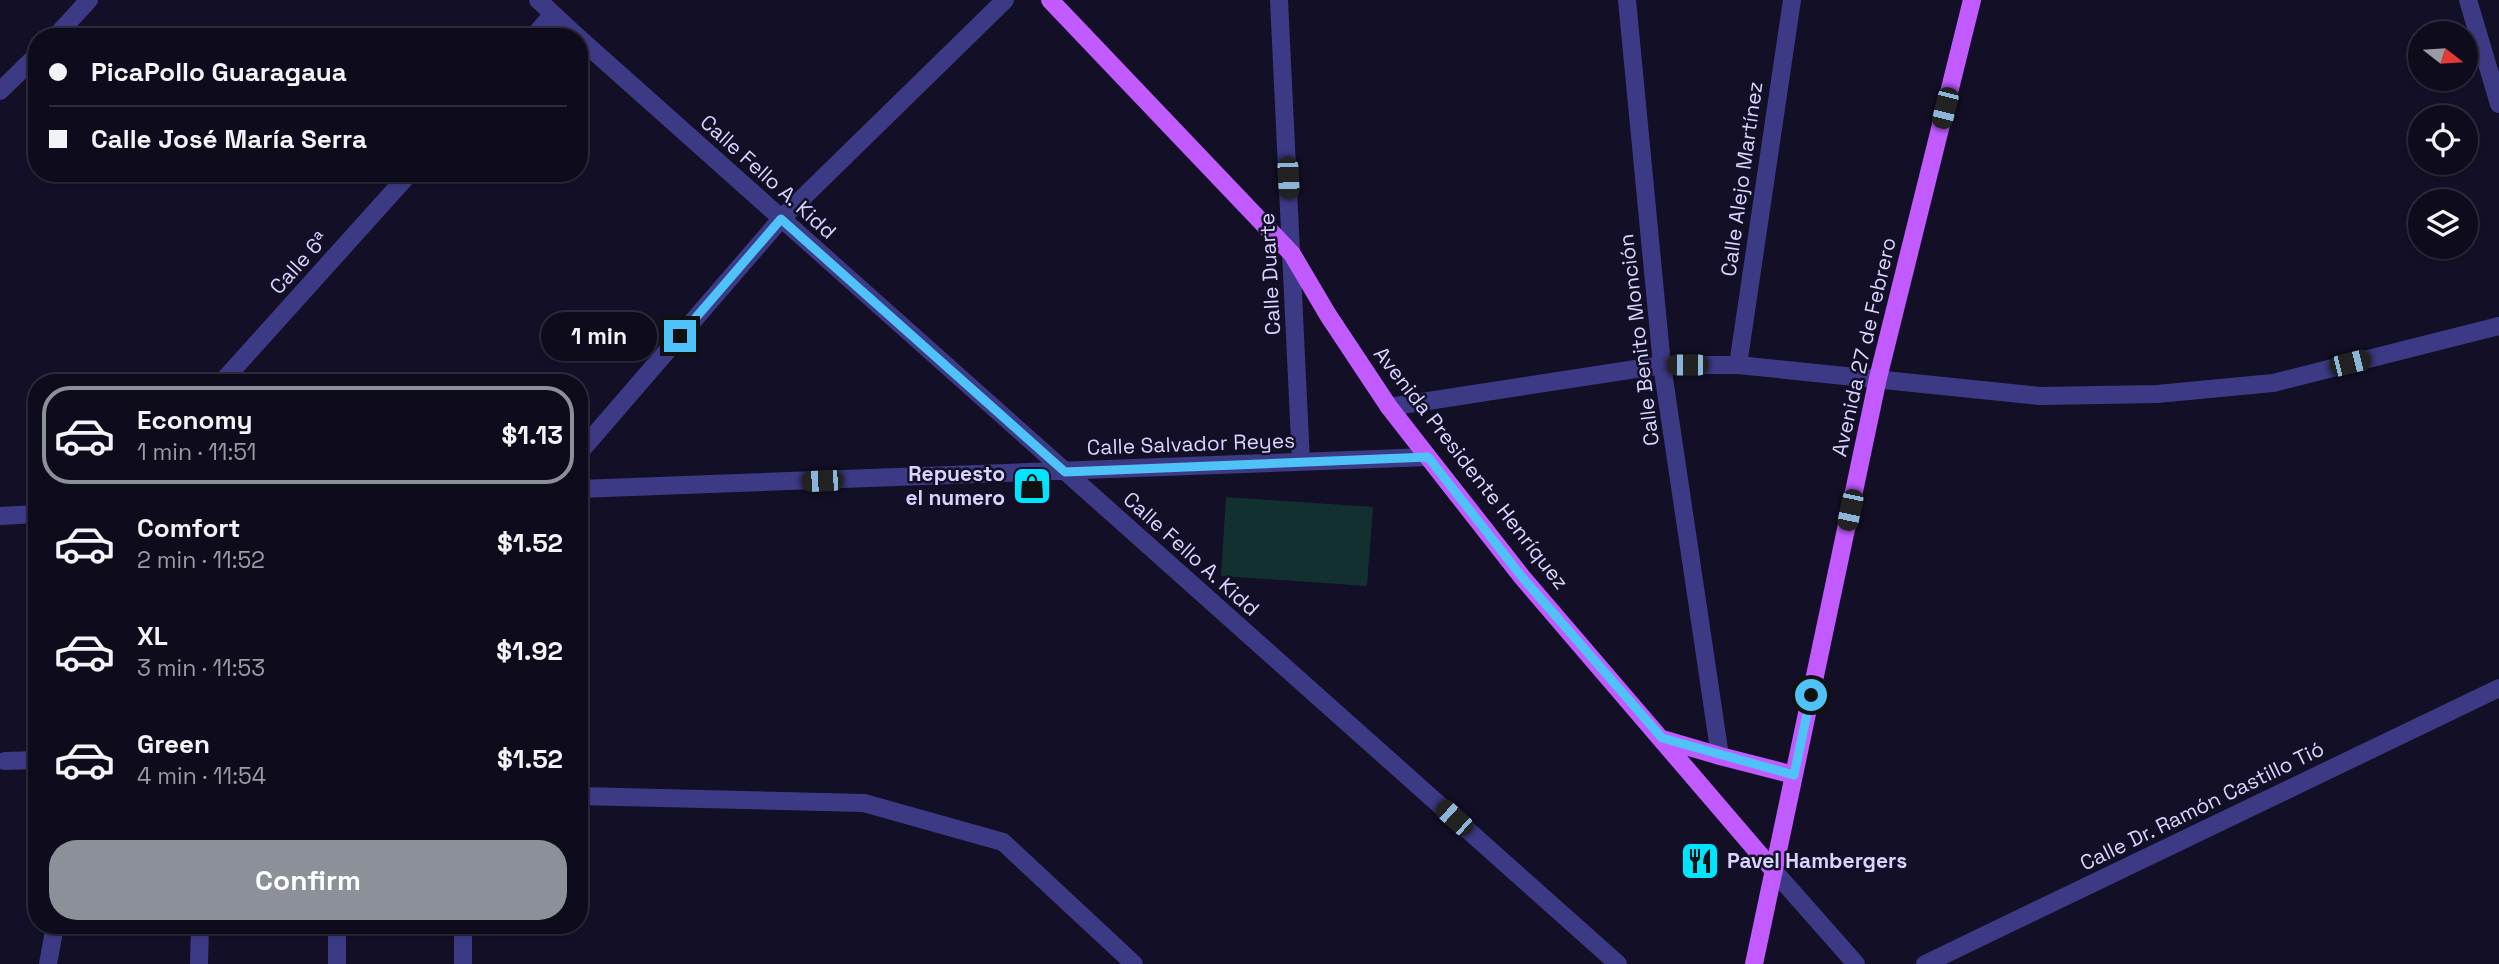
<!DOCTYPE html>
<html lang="en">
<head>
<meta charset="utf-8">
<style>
	:root { --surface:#0e0b1c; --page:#171425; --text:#f1f3f6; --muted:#9b9ba3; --line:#2e2b3b; --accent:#8c9099 }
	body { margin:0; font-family:"Space Grotesk",sans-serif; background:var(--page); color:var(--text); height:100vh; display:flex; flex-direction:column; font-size:26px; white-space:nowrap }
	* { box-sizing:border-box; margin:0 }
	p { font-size:23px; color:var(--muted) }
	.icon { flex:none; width:38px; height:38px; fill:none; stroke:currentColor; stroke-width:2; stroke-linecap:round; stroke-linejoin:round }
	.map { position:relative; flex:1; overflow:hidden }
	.drawer { position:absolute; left:28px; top:374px; width:560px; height:560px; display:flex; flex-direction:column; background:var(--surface); border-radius:28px; box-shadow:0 2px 5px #0004,0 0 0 2px var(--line) }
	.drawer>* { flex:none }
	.banner { position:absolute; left:28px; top:28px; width:560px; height:154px; border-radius:28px; box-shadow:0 2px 5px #0004,0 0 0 2px var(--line); display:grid; align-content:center; height:154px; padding:0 21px; background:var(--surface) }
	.needle { width:46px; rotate:107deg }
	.tools { position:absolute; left:2408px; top:21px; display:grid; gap:14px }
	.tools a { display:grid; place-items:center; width:70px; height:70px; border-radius:50%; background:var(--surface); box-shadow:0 2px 5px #0004,0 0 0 2px var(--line); font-size:35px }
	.end { position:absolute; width:32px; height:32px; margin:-16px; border:9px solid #4fc3f7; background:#111; box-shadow:0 0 0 4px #111 }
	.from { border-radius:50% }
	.bubble { position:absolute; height:49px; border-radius:24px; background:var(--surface); box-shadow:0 2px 5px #0004,0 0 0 2px var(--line); font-size:23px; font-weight:700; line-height:49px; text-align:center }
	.car { position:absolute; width:21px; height:42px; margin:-21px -10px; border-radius:9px; box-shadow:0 0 5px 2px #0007; background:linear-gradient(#222 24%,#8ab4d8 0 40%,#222 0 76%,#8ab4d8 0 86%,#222 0) }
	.banner b { display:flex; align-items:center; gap:24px; height:66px; font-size:26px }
	.banner b+b { border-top:2px solid var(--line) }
	.banner i { width:18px; height:18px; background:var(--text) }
	ul { padding:12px 0 0; list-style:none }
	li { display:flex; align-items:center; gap:21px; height:98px; margin:0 14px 10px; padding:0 7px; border:4px solid transparent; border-radius:28px }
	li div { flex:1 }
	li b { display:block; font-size:26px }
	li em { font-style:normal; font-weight:700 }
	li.selected { border-color:var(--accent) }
	li>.icon { width:63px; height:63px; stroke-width:1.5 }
	.primary-button { display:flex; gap:14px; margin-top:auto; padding:14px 21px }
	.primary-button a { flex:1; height:80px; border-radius:28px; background:var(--accent); color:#fff; font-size:28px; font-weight:700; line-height:80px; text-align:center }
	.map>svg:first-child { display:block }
	.green { fill:#12302f }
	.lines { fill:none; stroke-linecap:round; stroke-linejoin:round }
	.minor { stroke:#3d3a85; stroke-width:18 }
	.major { stroke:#c25bff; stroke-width:18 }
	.route { stroke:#4fc3f7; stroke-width:9 }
	.labels { text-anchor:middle; stroke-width:5; stroke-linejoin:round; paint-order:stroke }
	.street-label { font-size:21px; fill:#d9d4ff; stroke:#130f26 }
	.poi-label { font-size:21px; font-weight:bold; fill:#d9d4ff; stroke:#130f26; text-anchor:end }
</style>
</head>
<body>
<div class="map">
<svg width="2499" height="964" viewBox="0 0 2499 964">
	<rect width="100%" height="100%" fill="#130f26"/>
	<!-- green -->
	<path class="green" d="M1226,497L1373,507L1367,586L1221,576Z"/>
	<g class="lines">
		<!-- minor -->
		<path class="minor" d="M538,0L578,37
			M1279,0L1301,462
			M1627,0L1662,365L1720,756
			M2468,0L2499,104
			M55,37L89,0
			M533,37L553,14
			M579,38L1618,964
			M0,91L37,55
			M1738,365L1792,0
			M221,383L410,173
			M1389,407L1662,365H1738L2040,396L2157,394L2273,383L2499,326
			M579,453L781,219L1005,0
			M579,489L1428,457
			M0,516L37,514
			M5,761L37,760
			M579,796L864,803L1003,842L1134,964
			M1774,871L1856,964
			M48,964L55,926
			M199,964L200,926
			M337,964V926
			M463,964V926
			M1925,964L2499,688"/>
		<!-- major -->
		<path class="major" d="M1050,0L1292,254L1328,315L1389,407L1428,457L1522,577L1774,871
			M1662,739L1720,756L1794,775
			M1754,964L1878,378L1972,0"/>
	</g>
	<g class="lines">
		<!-- route -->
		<path class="route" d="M680,336L781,219L1065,472L1428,457L1522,577L1662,738L1794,775L1811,695"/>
	</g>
	<!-- icons -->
	<defs>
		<g id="shop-square" transform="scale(2.0125)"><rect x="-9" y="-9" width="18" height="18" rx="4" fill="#00e5ff" stroke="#130f26"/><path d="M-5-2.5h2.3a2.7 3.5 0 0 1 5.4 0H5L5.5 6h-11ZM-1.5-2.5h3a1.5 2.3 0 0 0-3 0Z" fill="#111"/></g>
		<g id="restaurant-square" transform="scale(2.0125)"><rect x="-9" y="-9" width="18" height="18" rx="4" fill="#00e5ff" stroke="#130f26"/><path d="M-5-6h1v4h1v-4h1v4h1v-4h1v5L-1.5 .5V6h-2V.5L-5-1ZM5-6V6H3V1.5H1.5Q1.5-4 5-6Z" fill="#111"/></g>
	</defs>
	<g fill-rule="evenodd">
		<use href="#shop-square" x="1032" y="486"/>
		<use href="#restaurant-square" x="1700" y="861"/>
	</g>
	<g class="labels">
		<!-- street labels -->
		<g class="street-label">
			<text transform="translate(768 177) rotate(42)" y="7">Calle Fello A. Kidd</text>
			<text transform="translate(1742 179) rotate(-82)" y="7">Calle Alejo Martínez</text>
			<text transform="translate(299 263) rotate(-48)" y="7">Calle 6ª</text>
			<text transform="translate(1270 274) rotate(-93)" y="7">Calle Duarte</text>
			<text transform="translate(1639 340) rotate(-97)" y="7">Calle Benito Monción</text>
			<text transform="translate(1864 347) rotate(-77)" y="7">Avenida 27 de Febrero</text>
			<text transform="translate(1191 444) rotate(-2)" y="7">Calle Salvador Reyes</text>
			<text transform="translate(1471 468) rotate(52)" y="7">Avenida Presidente Henríquez</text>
			<text transform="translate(1191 554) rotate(42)" y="7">Calle Fello A. Kidd</text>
			<text transform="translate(2202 806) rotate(-26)" y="7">Calle Dr. Ramón Castillo Tió</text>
		</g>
		<!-- poi labels -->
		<g class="poi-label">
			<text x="1005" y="481">Repuesto<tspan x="1005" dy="24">el numero</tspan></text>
			<text x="1727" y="868" text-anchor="start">Pavel Hambergers</text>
		</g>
	</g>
</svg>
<div class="tools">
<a><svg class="needle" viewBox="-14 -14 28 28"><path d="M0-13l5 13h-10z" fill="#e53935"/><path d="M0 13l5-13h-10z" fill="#9b9ba3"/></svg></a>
<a><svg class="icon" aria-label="locate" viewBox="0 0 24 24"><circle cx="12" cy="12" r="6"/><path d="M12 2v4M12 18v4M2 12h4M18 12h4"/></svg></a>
<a><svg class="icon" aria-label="layers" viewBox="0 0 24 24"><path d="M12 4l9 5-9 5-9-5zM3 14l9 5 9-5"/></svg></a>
</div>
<i class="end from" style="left:1811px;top:695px"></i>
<i class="end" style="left:680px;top:336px"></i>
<div class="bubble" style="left:541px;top:312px;width:116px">1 min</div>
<i class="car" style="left:1945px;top:108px;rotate:194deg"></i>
<i class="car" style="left:1288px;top:178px;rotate:177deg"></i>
<i class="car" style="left:2350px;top:363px;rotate:76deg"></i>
<i class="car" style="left:1687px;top:365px;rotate:270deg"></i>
<i class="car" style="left:822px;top:481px;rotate:268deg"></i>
<i class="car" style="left:1850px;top:510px;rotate:192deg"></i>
<i class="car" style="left:1454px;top:818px;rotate:312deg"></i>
<div class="banner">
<b><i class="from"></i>PicaPollo Guaragaua</b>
<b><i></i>Calle José María Serra</b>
</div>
<section class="drawer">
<ul>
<li class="selected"><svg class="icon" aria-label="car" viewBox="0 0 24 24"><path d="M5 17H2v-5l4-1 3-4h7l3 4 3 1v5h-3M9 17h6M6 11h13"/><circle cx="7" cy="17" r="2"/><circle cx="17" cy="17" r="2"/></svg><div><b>Economy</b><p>1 min · 11:51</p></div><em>$1.13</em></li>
<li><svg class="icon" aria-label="car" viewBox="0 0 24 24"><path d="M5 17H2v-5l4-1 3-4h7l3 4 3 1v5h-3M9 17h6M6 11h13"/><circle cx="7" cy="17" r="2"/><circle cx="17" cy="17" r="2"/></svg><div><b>Comfort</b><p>2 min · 11:52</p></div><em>$1.52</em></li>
<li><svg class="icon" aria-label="car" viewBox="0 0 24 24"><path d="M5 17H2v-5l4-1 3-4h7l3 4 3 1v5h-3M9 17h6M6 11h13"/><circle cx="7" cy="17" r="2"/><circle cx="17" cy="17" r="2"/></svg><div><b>XL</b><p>3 min · 11:53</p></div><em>$1.92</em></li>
<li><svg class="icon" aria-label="car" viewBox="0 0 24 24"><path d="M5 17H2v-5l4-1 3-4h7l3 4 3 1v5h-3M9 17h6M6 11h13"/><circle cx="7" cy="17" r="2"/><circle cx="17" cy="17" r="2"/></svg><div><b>Green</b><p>4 min · 11:54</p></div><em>$1.52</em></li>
</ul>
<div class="primary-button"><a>Confirm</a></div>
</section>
</div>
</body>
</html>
